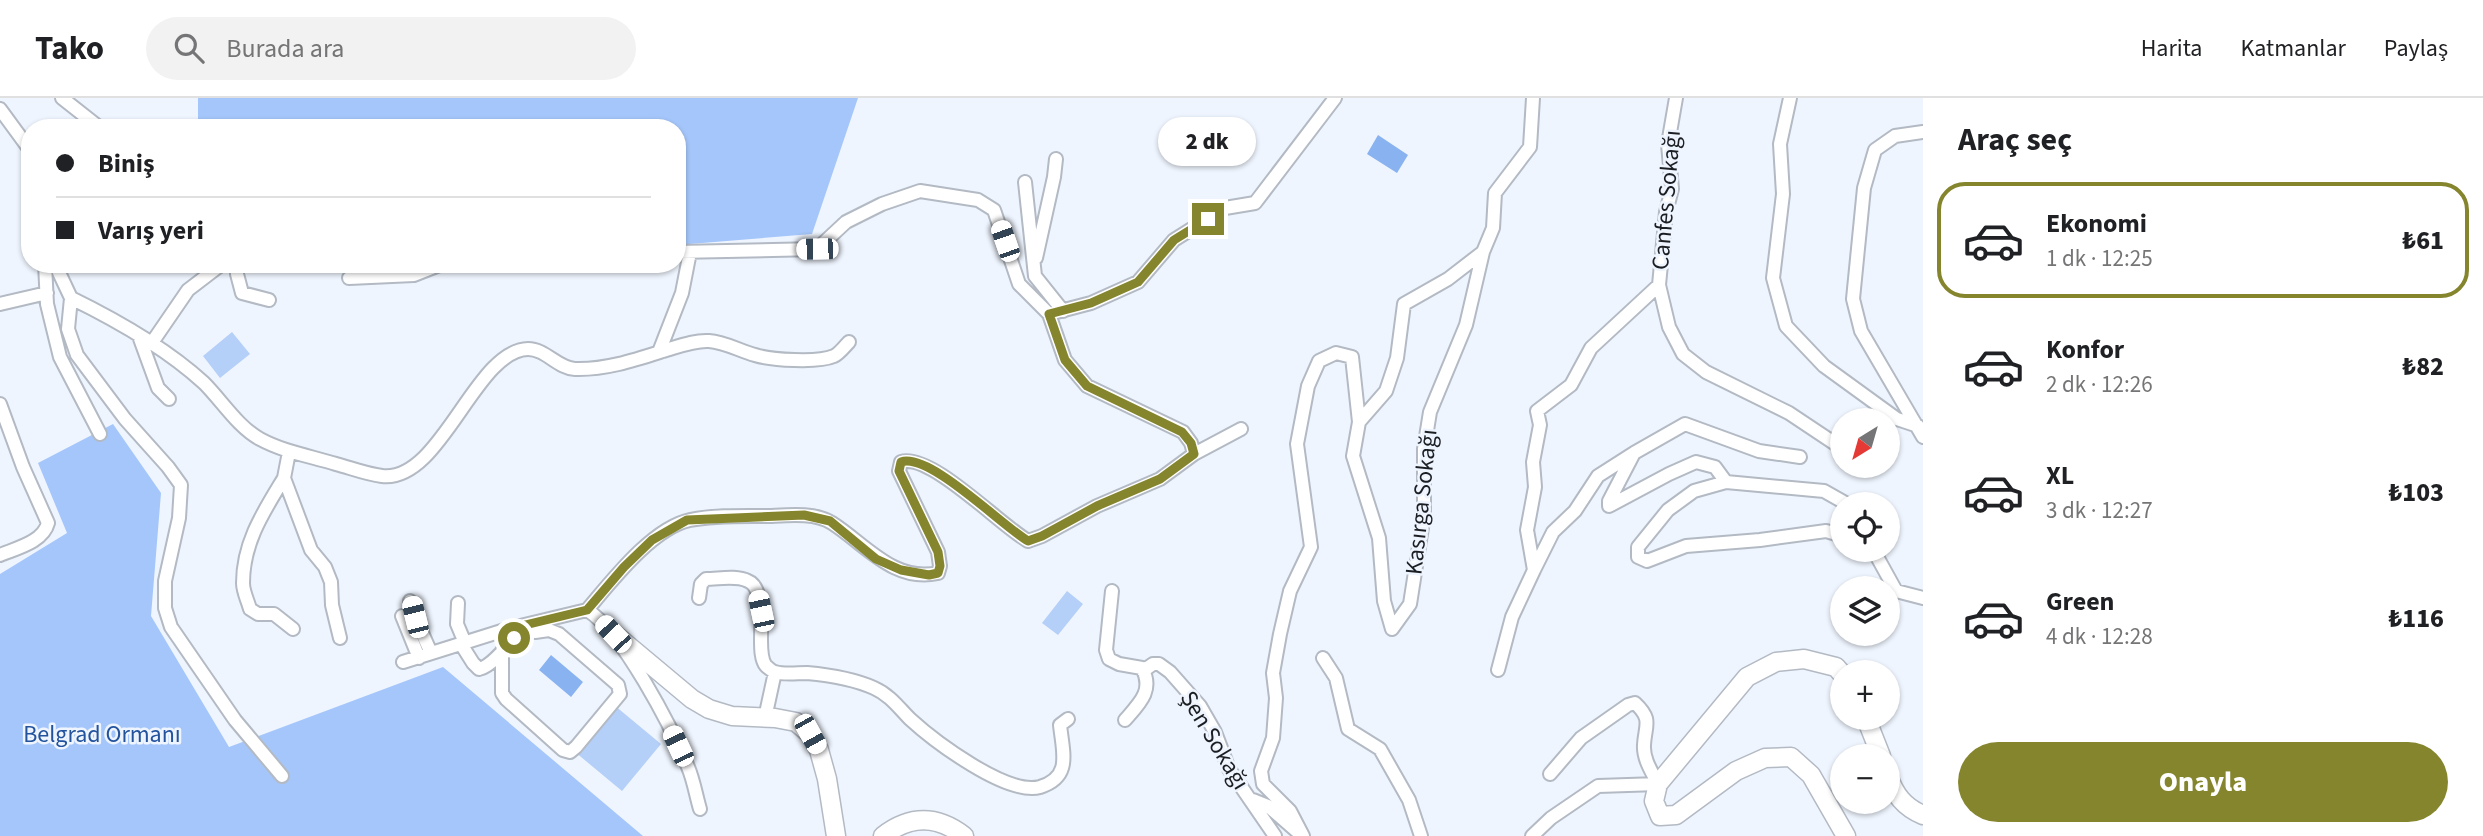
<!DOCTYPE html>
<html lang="tr">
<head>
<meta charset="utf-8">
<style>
	:root { --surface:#fff; --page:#f2f2f2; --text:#202124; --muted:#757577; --line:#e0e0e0; --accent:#85852e }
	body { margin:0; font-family:"Source Sans 3",sans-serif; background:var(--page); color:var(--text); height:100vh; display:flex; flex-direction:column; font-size:26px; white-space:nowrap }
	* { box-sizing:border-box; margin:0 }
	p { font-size:23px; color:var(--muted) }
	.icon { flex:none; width:38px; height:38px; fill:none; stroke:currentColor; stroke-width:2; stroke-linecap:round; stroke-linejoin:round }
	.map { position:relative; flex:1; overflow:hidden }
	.details { display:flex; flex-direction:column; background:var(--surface); width:560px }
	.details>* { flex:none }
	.guide { position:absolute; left:21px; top:21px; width:665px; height:154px; border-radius:28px; box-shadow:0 2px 5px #0004; display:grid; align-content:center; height:154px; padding:0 35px; background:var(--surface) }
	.needle { width:46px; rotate:217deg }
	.tools { position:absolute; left:1830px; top:310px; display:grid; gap:14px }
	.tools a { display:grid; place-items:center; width:70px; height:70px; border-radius:50%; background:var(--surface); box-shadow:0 2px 5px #0004; font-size:35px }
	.end { position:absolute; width:32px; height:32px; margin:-16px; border:9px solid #85852e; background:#fff; box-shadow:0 0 0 4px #fff }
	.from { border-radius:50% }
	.bubble { position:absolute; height:49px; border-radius:24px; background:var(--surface); box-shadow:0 2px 5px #0004; font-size:23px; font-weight:800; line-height:49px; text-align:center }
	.car { position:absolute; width:21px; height:42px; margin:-21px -10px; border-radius:9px; box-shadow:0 0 5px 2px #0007; background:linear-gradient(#fff 24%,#345 0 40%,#fff 0 76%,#345 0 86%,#fff 0) }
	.guide b { display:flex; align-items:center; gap:24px; height:66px; font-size:26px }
	.guide b+b { border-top:2px solid var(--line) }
	.guide i { width:18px; height:18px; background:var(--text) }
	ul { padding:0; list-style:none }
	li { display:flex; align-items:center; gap:21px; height:116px; margin:0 14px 10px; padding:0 21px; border:4px solid transparent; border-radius:28px }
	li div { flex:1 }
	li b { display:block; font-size:26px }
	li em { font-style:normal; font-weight:800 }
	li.selected { border-color:var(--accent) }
	li>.icon { width:63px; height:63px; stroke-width:1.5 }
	h2 { padding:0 35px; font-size:32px; line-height:84px }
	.button { display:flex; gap:14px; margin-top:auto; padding:14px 35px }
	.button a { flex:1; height:80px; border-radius:42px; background:var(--accent); color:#fff; font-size:28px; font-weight:800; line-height:80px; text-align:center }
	header { display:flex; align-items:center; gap:42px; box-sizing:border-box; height:98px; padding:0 35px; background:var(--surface); border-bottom:2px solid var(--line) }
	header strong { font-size:33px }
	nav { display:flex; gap:38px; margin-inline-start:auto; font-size:24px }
	.search { width:490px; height:63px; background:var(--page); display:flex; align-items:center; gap:18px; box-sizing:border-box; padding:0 24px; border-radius:38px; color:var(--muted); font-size:26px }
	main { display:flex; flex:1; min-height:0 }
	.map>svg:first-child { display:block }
	.green { fill:#b4cff8 }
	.forest { fill:#a5c6fa }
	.water { fill:#89b2f0 }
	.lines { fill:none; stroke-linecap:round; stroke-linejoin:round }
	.street-casing { stroke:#b3bac4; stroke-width:16 }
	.secondary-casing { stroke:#b3bac4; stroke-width:21 }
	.street { stroke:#fff; stroke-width:12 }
	.secondary { stroke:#fff; stroke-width:18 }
	.route { stroke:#85852e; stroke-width:9 }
	.labels { text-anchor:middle; stroke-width:5; stroke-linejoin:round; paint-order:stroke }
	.street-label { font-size:24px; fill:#1b1e22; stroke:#eff5fe }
	.park-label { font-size:24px; fill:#23539d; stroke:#eff5fe }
</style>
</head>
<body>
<header>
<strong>Tako</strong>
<div class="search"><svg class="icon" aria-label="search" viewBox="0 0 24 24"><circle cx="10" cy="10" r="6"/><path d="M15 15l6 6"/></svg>Burada ara</div>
<nav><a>Harita</a><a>Katmanlar</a><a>Paylaş</a></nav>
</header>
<main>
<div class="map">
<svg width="1923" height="738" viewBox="0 0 1923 738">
	<rect width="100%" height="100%" fill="#eff5fe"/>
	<!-- green -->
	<path class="green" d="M232,234L250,256L220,280L203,258Z
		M1067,493L1083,506L1058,537L1042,525Z
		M614,607L661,646L622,693L575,654Z"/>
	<!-- forest -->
	<path class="forest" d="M198,0H858L812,136L677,147V30H198Z
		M113,326L161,395L151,518L229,649L443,569L643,738H0V476L67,435L38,365Z"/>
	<!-- water -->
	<path class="water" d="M1378,37L1408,57L1397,75L1367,56Z
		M551,557L583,584L571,599L539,572Z"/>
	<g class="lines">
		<!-- street casing -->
		<g class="street-casing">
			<path id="street" d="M62,0L100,30
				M1676,0L1668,46L1672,91L1666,114L1659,187L1591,250L1571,287L1537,313L1540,327L1533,364L1535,389L1527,432L1534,472L1553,434L1575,413L1598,378L1634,355L1609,403V408L1669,376L1696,364L1715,369L1726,384L1694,393L1668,412L1638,449V459L1647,463L1686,448L1760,442L1826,433L1843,438
				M1790,0L1780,46L1783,96L1773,180L1786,228L1824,268L1897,321L1918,328
				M0,11L30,52
				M1923,34L1895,38L1875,52L1864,90L1853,201L1861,233L1923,339
				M1025,84L1035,178L1063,213
				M677,154L817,151L846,124L882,106L920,93L978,102L994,112L1019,186L1049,216L1065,262L1087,288L1183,334L1191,345L1194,356
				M1036,160L1054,79L1056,61
				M45,166L47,206L60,259L100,336
				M55,166L71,200
				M237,166V176L242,195L269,202
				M349,180L414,177L442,166
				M1659,187L1669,229L1683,256L1706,274L1789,315L1843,351
				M71,200C116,222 167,251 204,285C222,303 238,329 260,341C284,354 310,358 336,366C351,370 366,376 382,378C441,385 475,252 528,251C546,251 557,270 575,271C605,272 635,262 663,253C677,249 694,242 709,243C725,244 740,253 755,257C771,262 818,265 834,258C839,256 845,248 849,244
				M71,200L68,231L77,257L125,321L168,369L181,387L179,420L165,483V510L171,529L235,622L282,678
				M0,206L47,195
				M1049,216L1091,205L1138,184L1174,142L1225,110L1255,105L1335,0
				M139,238L158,290L169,301
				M151,246L188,192L222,166
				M659,254L682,195L690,154
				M0,306L23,369L48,425C43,444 17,450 0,457
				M289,354L284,380L311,452L325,469L331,484L332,507L340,540
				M1634,355L1685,326L1759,353L1800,359
				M1867,368H1868
				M284,380C264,413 243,444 243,485C243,494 248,503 250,511L258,516H274L293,531
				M1726,384L1824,393L1847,406
				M1870,452L1875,455L1896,493L1923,500
				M1112,493L1106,552L1109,561L1119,566L1142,570C1154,592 1140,605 1125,622
				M699,500L701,486L706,481C719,481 736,477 748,483C764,489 761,528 761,542C761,550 761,562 766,568C769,570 771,573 775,574C784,577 797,575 807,575C829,577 854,581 874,590C890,597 899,610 910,621C934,643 1007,698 1040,689C1072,679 1063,655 1060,627L1068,621
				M410,503L415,519L431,555
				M458,505L457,526L465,545
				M587,512C611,484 652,430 690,422C715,417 744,418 769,418C788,417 815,414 832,425C865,446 894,485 938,475L940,468L938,454L899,373L901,364C930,354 1000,427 1028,443L1042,438L1097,408L1160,381L1194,356L1241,331
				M402,518L419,560
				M1392,531L1384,503L1379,440L1353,358L1359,324L1386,293L1397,260L1404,206L1448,181L1483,154L1493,130L1495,95L1530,49L1533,0
				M1392,531L1410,506L1424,417V351L1430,314L1466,227L1483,154
				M461,546L473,565L479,571C494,568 514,539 525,527L535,534L549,532L559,536L618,587L620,596L576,649L570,654L563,652L506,601L502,595V553
				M1323,560L1336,580L1348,631L1380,651L1409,702L1421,738
				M403,564L508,531L587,512C622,533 672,630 688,669C694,683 696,698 700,711
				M1498,572L1512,519L1534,472
				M1143,573L1153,566H1159L1170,574L1200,608L1215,634L1229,671L1275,738
				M765,620L775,574
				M1253,702L1268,708L1300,736
				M1303,738L1290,713L1263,686L1261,673L1273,640L1276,600L1273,575L1280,536L1290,493L1311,449L1297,346L1308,288L1319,263L1336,255L1352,259L1359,324
				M1532,738L1551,720L1598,688L1658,686C1652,674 1643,661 1644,647C1645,627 1653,622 1635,605L1628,607L1581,640L1550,676"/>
		</g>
		<!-- secondary casing -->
		<g class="secondary-casing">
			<path id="secondary" d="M613,535L692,601L709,611L732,618L775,620L796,624L810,636L819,652L827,681L836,738
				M1843,577L1836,569L1804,561L1776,564L1747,579L1658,686L1654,703L1660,718L1676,717L1736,673L1765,660L1791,659L1811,677L1846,738
				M1866,620L1881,658
				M1888,678C1895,697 1904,709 1923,717
				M883,738C910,717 937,717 964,738"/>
		</g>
		<!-- street -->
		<use href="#street" class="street"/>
		<!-- secondary -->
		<use href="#secondary" class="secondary"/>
	</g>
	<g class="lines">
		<!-- route -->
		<path class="route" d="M514,540L525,527L587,512L624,469L652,442L687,422L804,417L830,423L876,461L901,472L929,477L938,475L940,468L938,454L899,373L901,364C929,354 1001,427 1028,443L1042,438L1097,408L1160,381L1194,356L1191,345L1182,334L1087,288L1065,262L1049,216L1091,205L1138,184L1174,142L1208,121"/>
	</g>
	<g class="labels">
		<!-- street labels -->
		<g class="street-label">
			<text transform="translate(1666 102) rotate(-85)" y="8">Canfes Sokağı</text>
			<text transform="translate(1421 404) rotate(-84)" y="8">Kasırga Sokağı</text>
			<text transform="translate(1215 642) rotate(59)" y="8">Şen Sokağı</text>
		</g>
		<!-- park labels -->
		<g class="park-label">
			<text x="102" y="644">Belgrad Ormanı</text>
		</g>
	</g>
</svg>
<div class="tools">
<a><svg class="needle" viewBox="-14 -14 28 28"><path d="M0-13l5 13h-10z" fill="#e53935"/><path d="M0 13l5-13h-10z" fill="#757577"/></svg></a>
<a><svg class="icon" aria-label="locate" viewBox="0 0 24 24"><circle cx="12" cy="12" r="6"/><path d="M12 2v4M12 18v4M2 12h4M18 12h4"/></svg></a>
<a><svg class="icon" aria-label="layers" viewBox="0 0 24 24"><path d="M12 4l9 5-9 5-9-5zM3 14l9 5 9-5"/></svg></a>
<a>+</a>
<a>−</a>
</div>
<i class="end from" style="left:514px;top:540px"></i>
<i class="end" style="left:1208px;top:121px"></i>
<div class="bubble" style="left:1158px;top:19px;width:98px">2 dk</div>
<i class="car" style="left:1005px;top:143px;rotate:341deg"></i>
<i class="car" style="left:817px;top:151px;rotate:269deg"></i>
<i class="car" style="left:761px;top:513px;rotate:348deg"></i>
<i class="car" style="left:415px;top:519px;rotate:346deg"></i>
<i class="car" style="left:613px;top:536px;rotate:317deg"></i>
<i class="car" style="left:810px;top:636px;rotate:151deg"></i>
<i class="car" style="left:678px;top:648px;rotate:335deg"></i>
<div class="guide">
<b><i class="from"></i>Biniş</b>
<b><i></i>Varış yeri</b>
</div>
</div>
<section class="details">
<h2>Araç seç</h2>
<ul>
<li class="selected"><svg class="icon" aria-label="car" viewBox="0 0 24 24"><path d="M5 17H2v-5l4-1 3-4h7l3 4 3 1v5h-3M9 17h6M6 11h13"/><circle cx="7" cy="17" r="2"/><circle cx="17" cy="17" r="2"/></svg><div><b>Ekonomi</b><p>1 dk · 12:25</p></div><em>₺61</em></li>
<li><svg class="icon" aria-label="car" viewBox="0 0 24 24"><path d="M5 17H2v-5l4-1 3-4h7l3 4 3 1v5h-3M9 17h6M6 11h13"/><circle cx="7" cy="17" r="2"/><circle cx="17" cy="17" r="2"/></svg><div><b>Konfor</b><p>2 dk · 12:26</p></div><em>₺82</em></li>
<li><svg class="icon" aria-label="car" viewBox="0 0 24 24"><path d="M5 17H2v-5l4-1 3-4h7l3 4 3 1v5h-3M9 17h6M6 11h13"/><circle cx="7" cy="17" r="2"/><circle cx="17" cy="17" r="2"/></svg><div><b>XL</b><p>3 dk · 12:27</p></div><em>₺103</em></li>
<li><svg class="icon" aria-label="car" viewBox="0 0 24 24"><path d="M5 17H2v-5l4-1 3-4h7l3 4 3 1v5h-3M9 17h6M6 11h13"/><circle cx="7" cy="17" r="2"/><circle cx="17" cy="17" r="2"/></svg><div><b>Green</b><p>4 dk · 12:28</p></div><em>₺116</em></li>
</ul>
<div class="button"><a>Onayla</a></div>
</section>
</main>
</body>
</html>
